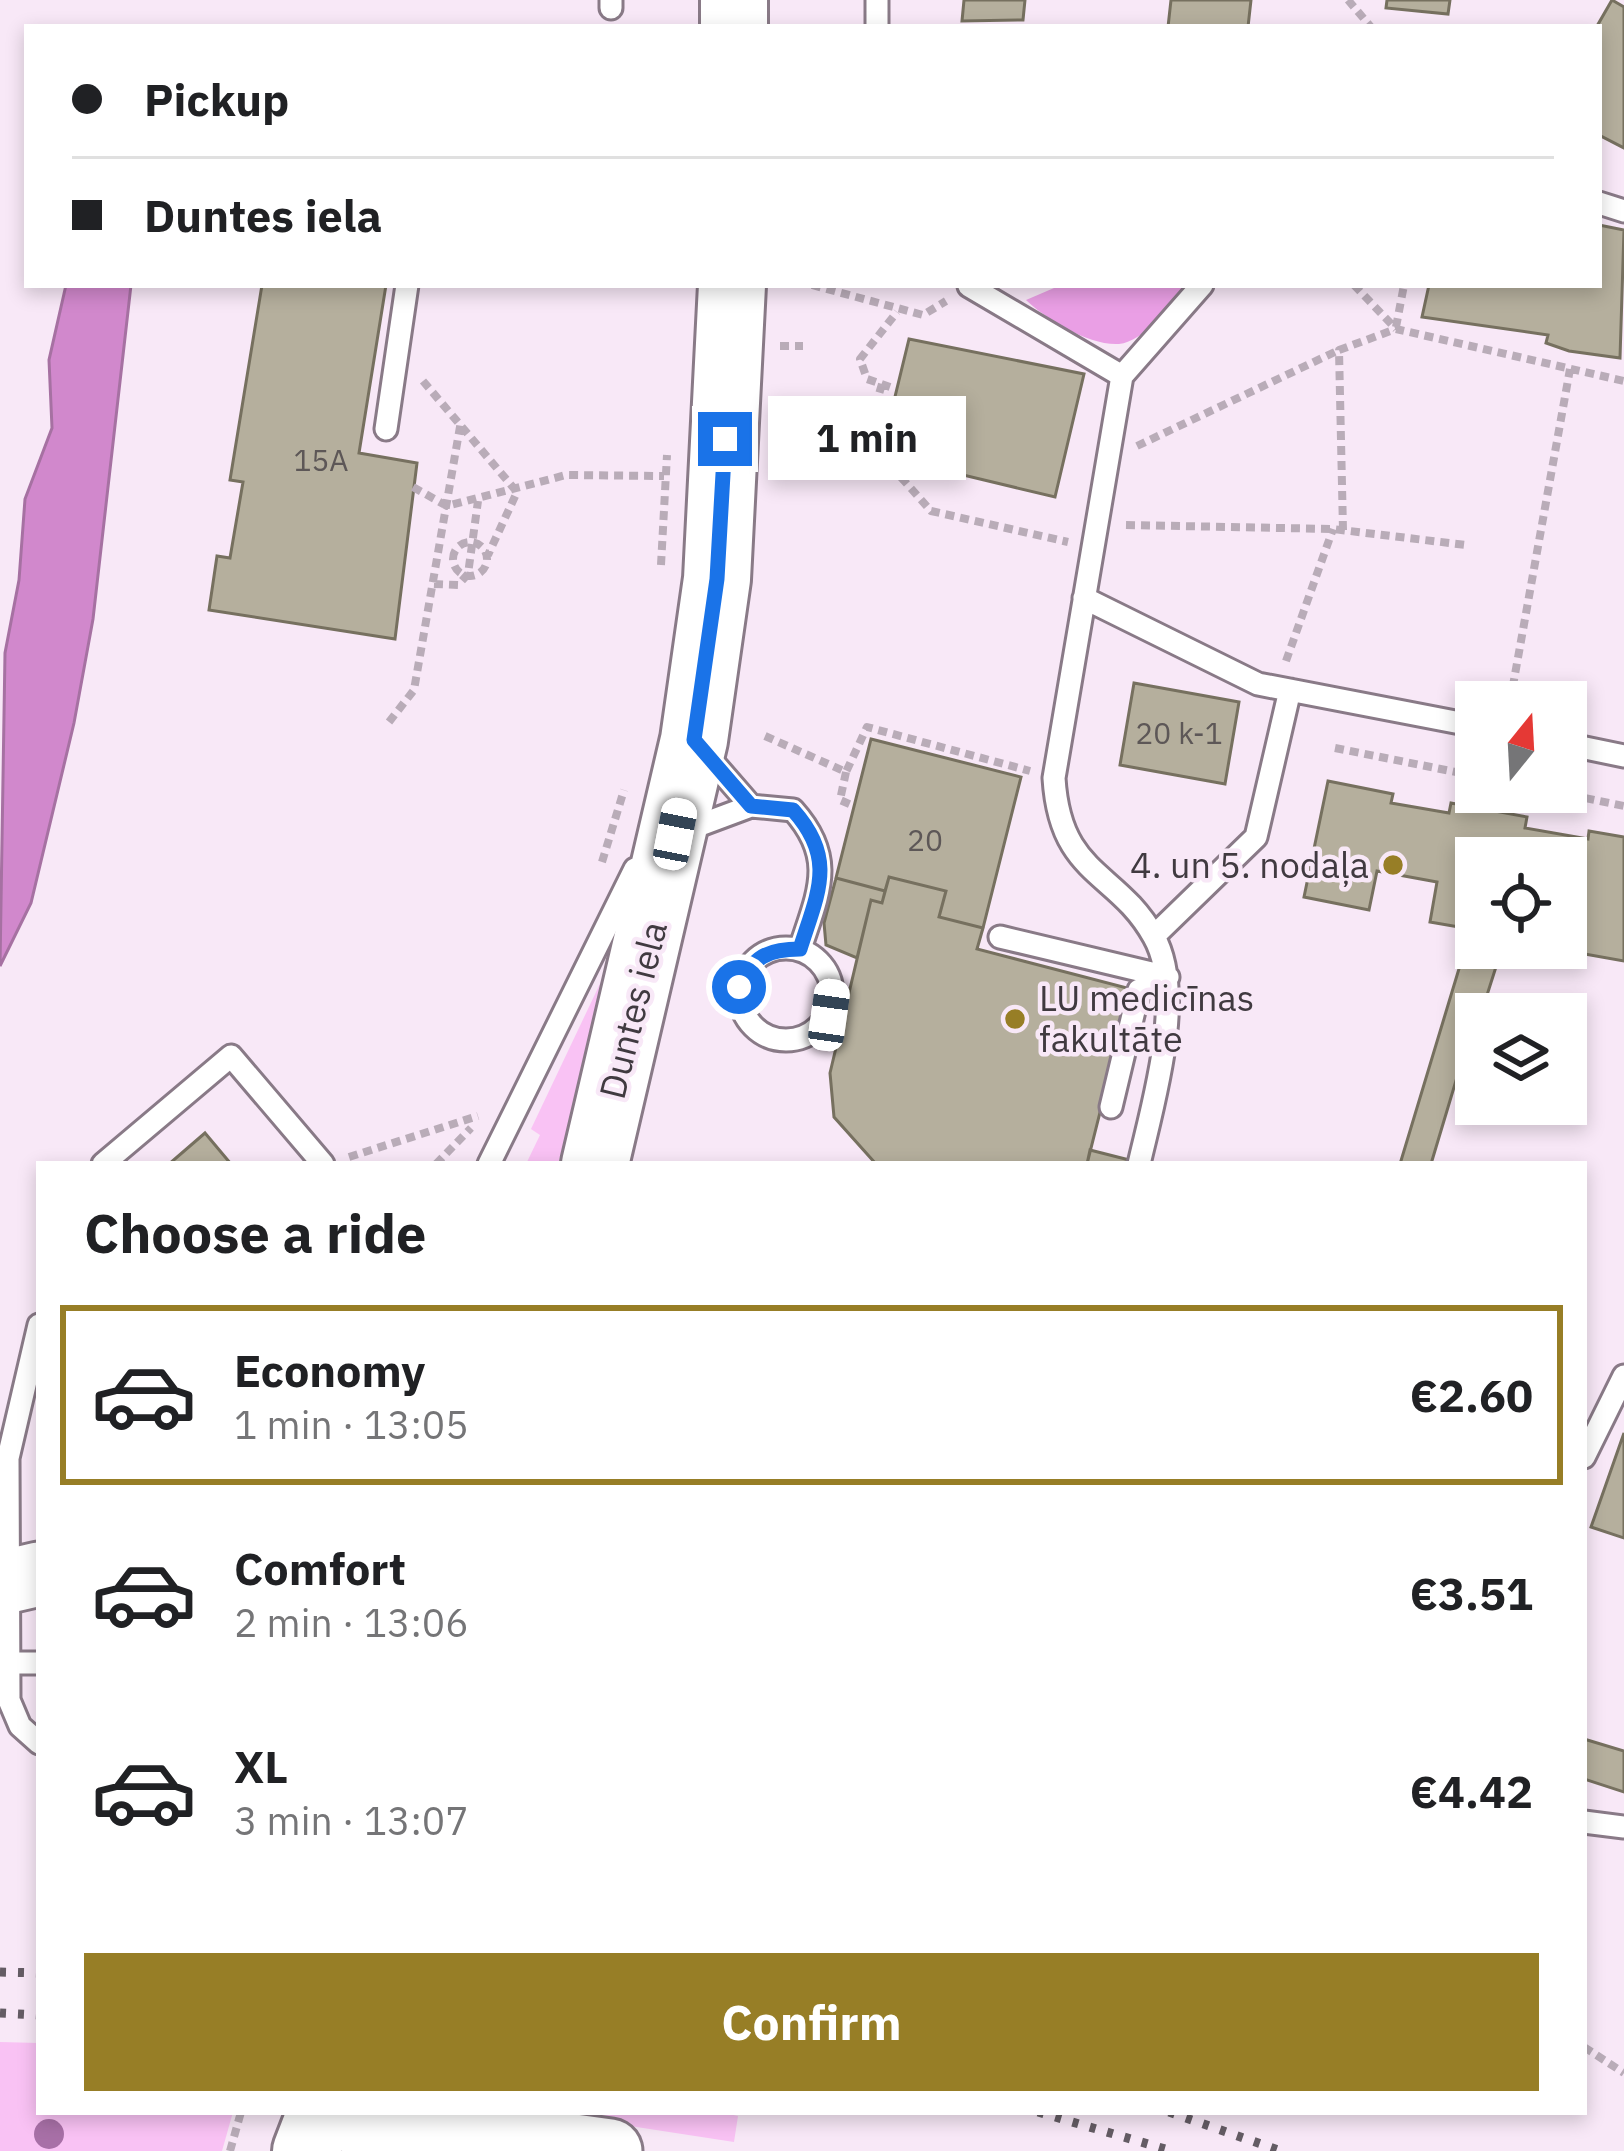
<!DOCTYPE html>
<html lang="en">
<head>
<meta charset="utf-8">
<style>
	:root { --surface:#fff; --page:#f2f2f2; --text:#202124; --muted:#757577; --line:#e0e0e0; --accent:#977e26 }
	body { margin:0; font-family:"IBM Plex Sans",sans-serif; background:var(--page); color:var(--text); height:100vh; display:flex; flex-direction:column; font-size:45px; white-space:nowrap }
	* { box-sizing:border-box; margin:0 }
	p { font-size:39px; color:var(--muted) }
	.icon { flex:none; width:66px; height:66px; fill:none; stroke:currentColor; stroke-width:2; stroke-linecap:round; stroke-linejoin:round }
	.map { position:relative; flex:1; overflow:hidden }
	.sheet { position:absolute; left:36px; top:1161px; width:1551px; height:954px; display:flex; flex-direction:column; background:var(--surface); border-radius:0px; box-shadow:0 6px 18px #0003 }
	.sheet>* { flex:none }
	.top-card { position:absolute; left:24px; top:24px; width:1578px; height:264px; border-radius:0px; box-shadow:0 6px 18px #0003; display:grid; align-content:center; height:264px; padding:0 48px; background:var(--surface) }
	.needle { width:78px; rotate:18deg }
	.controls { position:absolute; left:1455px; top:681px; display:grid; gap:24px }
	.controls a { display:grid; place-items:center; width:132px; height:132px; border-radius:0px; background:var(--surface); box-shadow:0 6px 18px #0003; font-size:60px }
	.end { position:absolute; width:54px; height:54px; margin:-27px; border:15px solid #1a73e8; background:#fff; box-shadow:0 0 0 6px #fff }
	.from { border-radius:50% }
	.bubble { position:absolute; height:84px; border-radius:0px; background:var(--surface); box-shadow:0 6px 18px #0003; font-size:39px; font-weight:700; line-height:84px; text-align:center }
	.car { position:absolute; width:36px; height:72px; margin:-36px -18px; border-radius:15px; box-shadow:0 0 9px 3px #0007; background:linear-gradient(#fff 24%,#345 0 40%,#fff 0 76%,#345 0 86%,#fff 0) }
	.top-card b { display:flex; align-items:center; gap:42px; height:114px; font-size:45px }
	.top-card b+b { border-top:3px solid var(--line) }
	.top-card i { width:30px; height:30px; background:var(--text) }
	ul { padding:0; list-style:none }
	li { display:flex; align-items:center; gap:36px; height:180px; margin:0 24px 18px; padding:0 24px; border:6px solid transparent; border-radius:0px }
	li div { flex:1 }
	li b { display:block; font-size:45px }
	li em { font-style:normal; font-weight:700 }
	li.current { border-color:var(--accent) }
	li>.icon { width:108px; height:108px; stroke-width:1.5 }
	h2 { padding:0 48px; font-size:54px; line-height:144px }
	.action { display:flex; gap:24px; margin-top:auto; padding:24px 48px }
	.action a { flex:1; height:138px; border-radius:0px; background:var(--accent); color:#fff; font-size:48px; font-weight:700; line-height:138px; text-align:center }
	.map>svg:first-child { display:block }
	.green { fill:#f9c2f4 }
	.forest { fill:#ea9fe5 }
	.water { fill:#d188cc; stroke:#a671a2; stroke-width:3 }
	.building { fill:#b5af9d; stroke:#76705f; stroke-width:3 }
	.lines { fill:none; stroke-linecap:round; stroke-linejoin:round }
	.lane-casing { stroke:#897a87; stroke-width:27 }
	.secondary-casing { stroke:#897a87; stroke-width:69 }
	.primary-casing { stroke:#897a87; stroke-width:72 }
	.path { stroke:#b9acb8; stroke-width:8; stroke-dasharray:9 6; stroke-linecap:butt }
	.lane { stroke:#fff; stroke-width:21 }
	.secondary { stroke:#fff; stroke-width:63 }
	.primary { stroke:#fff; stroke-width:66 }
	.rail { stroke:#645c64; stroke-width:9; stroke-dasharray:6 12; stroke-linecap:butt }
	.tree { fill:#a870a7 }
	.route { stroke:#1a73e8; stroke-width:15 }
	.poi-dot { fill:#977e26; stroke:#f8e8f7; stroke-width:4.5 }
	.labels { text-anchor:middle; stroke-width:9; stroke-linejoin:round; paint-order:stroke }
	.number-label { font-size:30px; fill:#5d5757 }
	.poi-label { font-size:36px; fill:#403a40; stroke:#f8e8f7; text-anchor:end }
	.street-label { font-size:36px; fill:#403a40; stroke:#f8e8f7 }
</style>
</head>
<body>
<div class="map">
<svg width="1624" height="2151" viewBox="0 0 1624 2151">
	<rect width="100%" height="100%" fill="#f8e8f7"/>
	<!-- green -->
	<path class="green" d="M606,971L609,977L558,1164H526L540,1135L531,1129Z
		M0,2042L39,2043V2112H233L222,2151H0Z
		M539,2112H720L738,2116L734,2142Z"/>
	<!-- forest -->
	<path class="forest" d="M1061,285H1191C1177,302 1143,342 1119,344C1089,346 1046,319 1026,300Z"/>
	<!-- water -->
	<path class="water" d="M66,285H131L93,619L74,723L31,903L0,966L5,653L19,580L25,499L52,428L49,360Z"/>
	<!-- building -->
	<path class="building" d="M964,0H1025L1023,20L962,21Z
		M1171,0H1251L1248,27H1168Z
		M1387,0H1450L1448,14L1386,8Z
		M1612,0L1624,7V148L1599,135V27H1590L1597,26Z
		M1599,225L1624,230L1620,358L1569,351L1546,343L1548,335L1422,317L1429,285H1599Z
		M262,285H386L359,453L417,463L395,639L209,610L217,556L230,558L243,482L230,480Z
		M909,339L1084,374L1055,497L942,470L946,453L885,438Z
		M1134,683L1239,702L1225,784L1120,765Z
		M871,739L1021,777L983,928L939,917L946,891L889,877L885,891L836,878Z
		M1328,781L1393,794L1391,803L1449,813L1451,803L1527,817L1525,828L1588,839L1589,831L1624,837V961L1568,951L1576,908L1566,906V858H1476V930L1430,922L1437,882L1377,871L1369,910L1304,897Z
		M889,877L946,891L939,917L983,928L977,949L1131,989L1087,1164H876L834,1117L830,1073L871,900L882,903Z
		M836,878L885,891L882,903L871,900L857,958L826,945L824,923Z
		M1471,929L1476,930V948H1502L1481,1014H1476L1431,1164H1400Z
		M205,1133L231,1164H169Z
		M1090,1150L1145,1164H1087Z
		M1624,1433V1538L1591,1527Z
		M1584,1739L1624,1751V1792L1584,1779Z"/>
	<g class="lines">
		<!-- lane casing -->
		<g class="lane-casing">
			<path id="lane" d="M611,0V8
				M877,27V0
				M1599,203L1624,211
				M969,286L1122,376L1054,778C1060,877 1117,870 1154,937C1186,994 1153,1103 1139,1164
				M1122,376L1202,285
				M386,429L407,285
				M1084,598L1258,684L1476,726
				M1566,744L1624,756
				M751,806L793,810C837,859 818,893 800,949
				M684,831L751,806L704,752
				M1154,936L1256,837L1290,690
				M1000,937L1168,977
				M740 994a46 46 0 1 1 92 0a46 46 0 1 1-92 0Z
				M1111,1107L1139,990L1168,977
				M103,1164L231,1056L323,1164
				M489,1164L635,869
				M39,1325L8,1458L9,1700L20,1726L39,1743
				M1584,1457L1624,1376
				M9,1663H39
				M1584,1822L1624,1827"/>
		</g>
		<!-- secondary casing -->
		<g class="secondary-casing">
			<path id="secondary" d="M0,1583L39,1574
				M338,2112C378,2139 425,2147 470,2132
				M433,2112L470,2132L610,2151"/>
		</g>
		<!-- primary casing -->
		<g class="primary-casing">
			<path id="primary" d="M734,27V0
				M595,1164L694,740L717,579L732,285
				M306,2151L321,2112"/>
		</g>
		<!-- path -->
		<path class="path" d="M1348,0L1371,27
			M812,285L923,315L946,301
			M1354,285L1396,329
			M1396,327L1404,285
			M780,346H803
			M423,381L517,492L488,555
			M882,384L871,421L875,448L931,511L1068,542
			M890,387L867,379L860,359L897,312
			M1137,446L1339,350
			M413,487L447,506L566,475L664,476
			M1126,525L1333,529L1466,545
			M1343,530L1339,350L1396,329L1624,381
			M453 559a17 17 0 1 1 34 0a17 17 0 1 1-34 0Z
			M661,565L667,455
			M434,584L458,585L468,574L478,501
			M1286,661L1333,529
			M1510,702L1570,369
			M389,722L414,690L461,421
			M765,736L846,772L867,727L1030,771
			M1335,748L1476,776
			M846,772L840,800L854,806
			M1556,792L1624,806
			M1489,810L1492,792
			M602,862L624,790
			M349,1157L478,1116
			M436,1164L471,1128
			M1584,2047L1624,2073
			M230,2151L241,2112"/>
		<!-- lane -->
		<use href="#lane" class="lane"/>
		<!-- secondary -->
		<use href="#secondary" class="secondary"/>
		<!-- primary -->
		<use href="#primary" class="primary"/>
		<!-- rail -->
		<path class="rail" d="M0,1972L39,1973
			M0,2013L39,2015
			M1038,2112L1172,2151
			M1169,2112L1281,2151"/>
	</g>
	<!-- trees -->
	<circle class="tree" cx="49" cy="2134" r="15"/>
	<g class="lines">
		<!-- route -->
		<path class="route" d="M725,439L717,579L694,740L751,806L793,810C837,859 818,892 800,949C767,949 753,957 739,987"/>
	</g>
	<!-- markers -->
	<g class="poi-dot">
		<circle cx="1393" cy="865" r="12"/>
		<circle cx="1015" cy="1019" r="12"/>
	</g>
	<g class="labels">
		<!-- number labels -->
		<g class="number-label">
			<text x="321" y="471">15A</text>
			<text x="1179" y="744">20 k-1</text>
			<text x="925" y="851">20</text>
		</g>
		<!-- poi labels -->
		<g class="poi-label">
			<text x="1369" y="878">4. un 5. nodaļa</text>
			<text x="1039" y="1011" text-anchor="start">LU medicīnas<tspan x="1039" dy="41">fakultāte</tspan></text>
		</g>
		<!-- street labels -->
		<g class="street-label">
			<text transform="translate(633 1010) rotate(-76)" y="13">Duntes iela</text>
		</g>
	</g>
</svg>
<div class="controls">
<a><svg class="needle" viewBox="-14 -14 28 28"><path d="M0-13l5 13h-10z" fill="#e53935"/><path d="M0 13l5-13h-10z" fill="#757577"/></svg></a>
<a><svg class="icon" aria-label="locate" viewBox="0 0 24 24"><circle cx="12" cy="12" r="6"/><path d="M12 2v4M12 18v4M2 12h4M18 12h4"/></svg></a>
<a><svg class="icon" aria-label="layers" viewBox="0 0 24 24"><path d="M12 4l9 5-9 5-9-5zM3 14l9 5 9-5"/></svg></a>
</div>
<i class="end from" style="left:739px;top:987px"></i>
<i class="end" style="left:725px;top:439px"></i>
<div class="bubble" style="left:768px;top:396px;width:198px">1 min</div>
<i class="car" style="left:675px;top:834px;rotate:11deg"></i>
<i class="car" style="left:829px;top:1015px;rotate:8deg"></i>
<div class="top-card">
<b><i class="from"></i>Pickup</b>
<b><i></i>Duntes iela</b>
</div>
<section class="sheet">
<h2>Choose a ride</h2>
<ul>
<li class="current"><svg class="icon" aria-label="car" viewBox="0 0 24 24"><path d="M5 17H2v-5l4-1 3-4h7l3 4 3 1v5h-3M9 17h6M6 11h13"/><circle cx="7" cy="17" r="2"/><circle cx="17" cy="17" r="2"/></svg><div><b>Economy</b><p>1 min · 13:05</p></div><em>€2.60</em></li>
<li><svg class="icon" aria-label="car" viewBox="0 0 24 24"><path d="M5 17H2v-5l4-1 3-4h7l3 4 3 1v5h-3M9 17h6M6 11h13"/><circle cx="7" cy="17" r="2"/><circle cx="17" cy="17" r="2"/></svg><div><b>Comfort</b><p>2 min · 13:06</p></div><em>€3.51</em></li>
<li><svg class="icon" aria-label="car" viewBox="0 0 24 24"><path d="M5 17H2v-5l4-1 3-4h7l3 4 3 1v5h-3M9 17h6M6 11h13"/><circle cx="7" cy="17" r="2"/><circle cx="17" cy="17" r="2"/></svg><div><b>XL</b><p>3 min · 13:07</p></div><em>€4.42</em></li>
</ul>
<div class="action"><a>Confirm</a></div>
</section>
</div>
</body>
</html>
